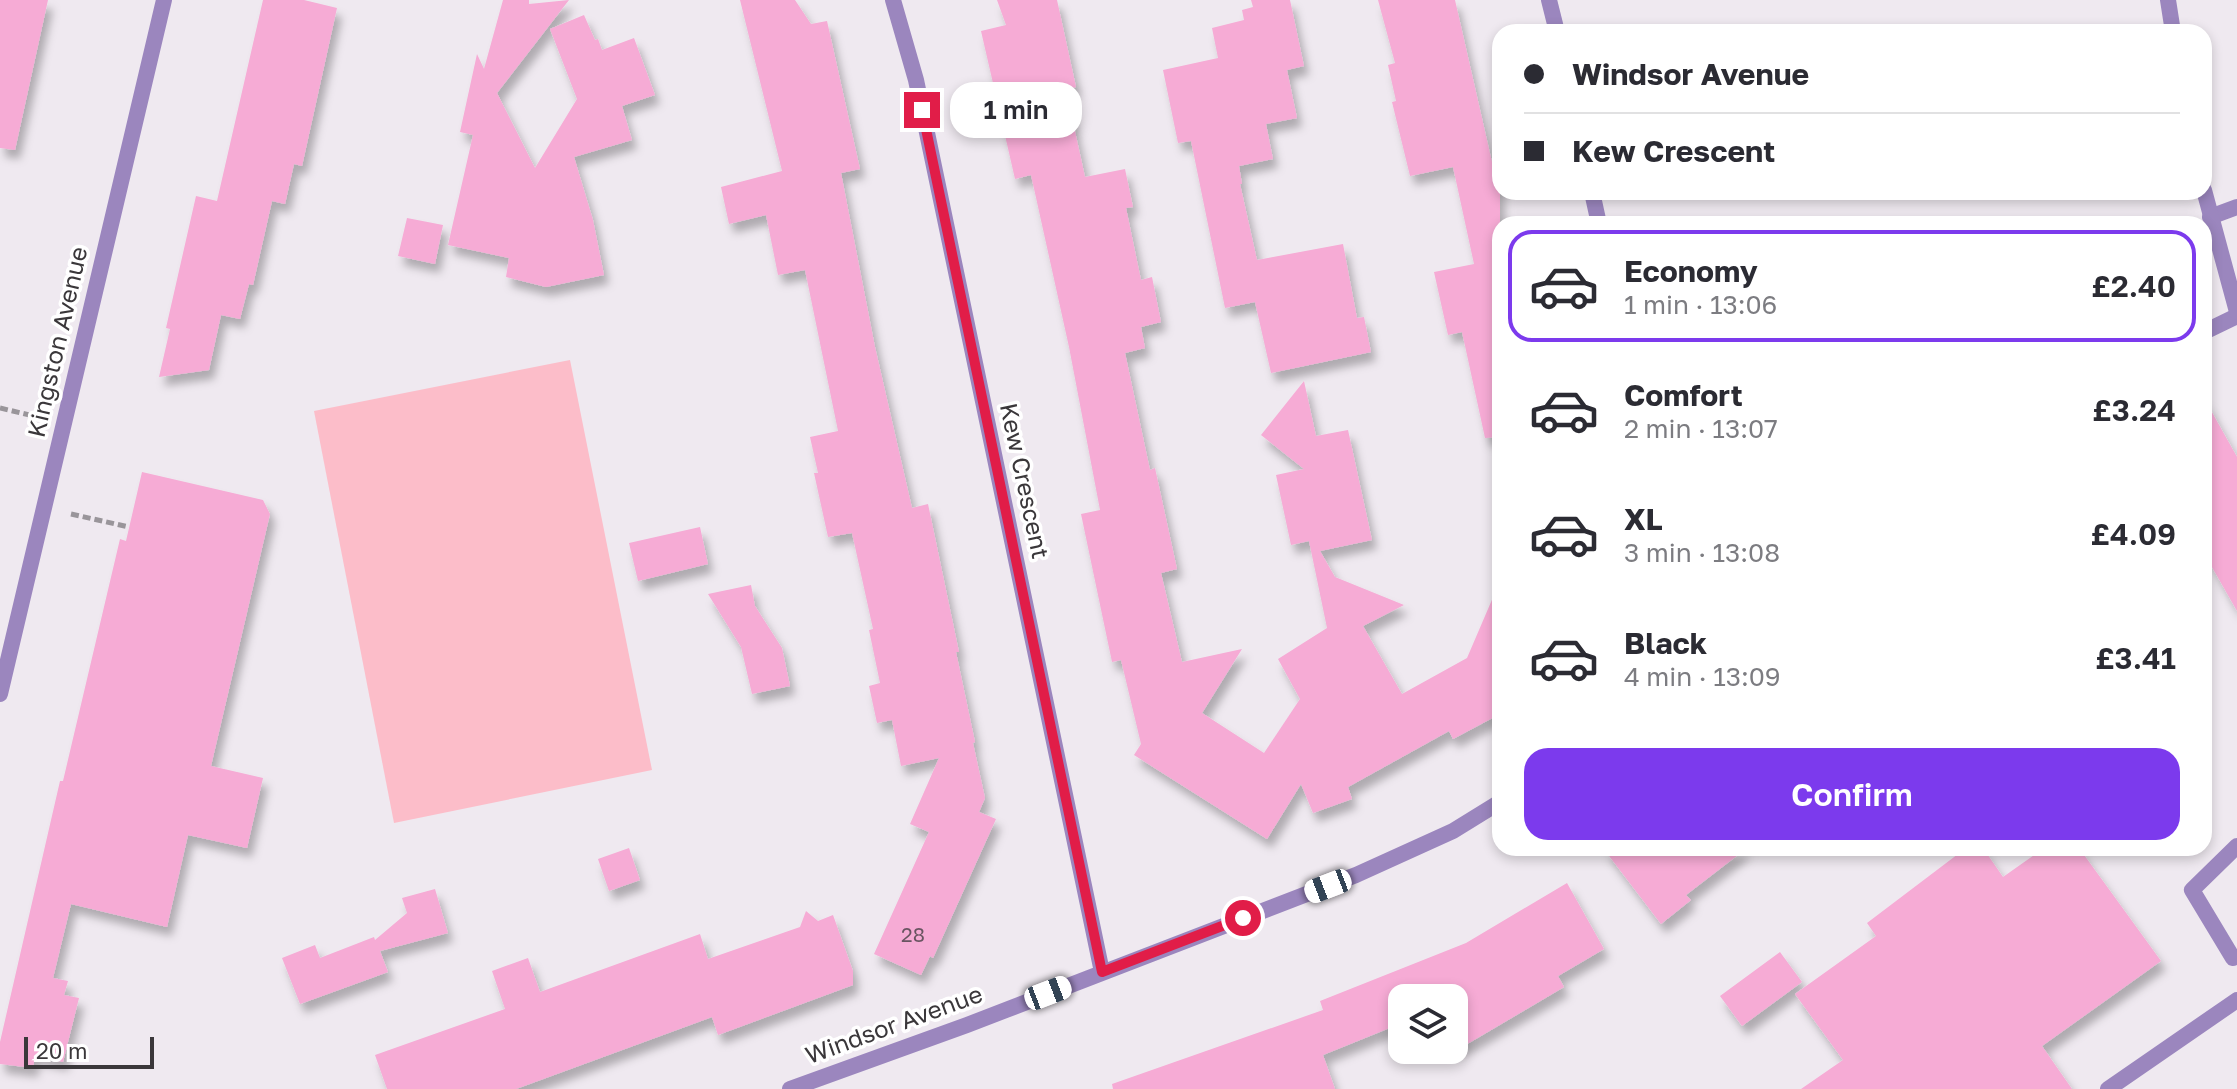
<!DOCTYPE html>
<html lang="en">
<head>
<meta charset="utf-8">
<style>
	:root { --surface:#fff; --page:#f7f7f7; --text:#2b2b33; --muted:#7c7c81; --line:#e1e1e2; --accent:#7c3aed }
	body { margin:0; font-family:"Golos Text",sans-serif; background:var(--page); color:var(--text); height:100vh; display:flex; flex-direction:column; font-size:30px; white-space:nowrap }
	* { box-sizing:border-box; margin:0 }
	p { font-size:26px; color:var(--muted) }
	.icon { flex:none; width:44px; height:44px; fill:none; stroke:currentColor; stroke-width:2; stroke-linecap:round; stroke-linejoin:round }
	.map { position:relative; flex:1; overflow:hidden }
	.side { position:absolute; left:1492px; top:216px; width:720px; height:640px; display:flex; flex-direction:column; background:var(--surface); border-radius:24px; box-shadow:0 4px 12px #0003 }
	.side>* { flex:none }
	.banner { position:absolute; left:1492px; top:24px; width:720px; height:176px; border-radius:24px; box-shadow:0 4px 12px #0003; display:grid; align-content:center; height:176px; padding:0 32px; background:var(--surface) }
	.buttons { position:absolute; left:1388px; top:984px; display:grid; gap:16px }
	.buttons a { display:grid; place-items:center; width:80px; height:80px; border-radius:16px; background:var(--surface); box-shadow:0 4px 12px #0003; font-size:40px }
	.scale { position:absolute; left:24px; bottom:20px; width:130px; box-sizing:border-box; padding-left:8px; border:4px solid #3a373a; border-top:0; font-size:22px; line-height:28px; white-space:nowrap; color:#3a373a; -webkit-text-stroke:6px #fff; paint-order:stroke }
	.end { position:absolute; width:36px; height:36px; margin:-18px; border:10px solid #e11d48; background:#fff; box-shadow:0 0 0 4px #fff }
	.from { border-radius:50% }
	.bubble { position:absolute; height:56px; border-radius:24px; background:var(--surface); box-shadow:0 4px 12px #0003; font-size:26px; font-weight:600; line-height:56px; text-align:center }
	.car { position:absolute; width:24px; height:48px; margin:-24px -12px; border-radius:10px; box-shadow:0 0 6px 2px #0007; background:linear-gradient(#fff 24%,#345 0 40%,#fff 0 76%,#345 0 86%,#fff 0) }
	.banner b { display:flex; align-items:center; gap:28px; height:76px; font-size:30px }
	.banner b+b { border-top:2px solid var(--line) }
	.banner i { width:20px; height:20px; background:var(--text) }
	ul { padding:14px 0 0; list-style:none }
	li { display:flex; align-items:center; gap:24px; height:112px; margin:0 16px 12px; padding:0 16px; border:4px solid transparent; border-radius:24px }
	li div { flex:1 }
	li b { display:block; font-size:30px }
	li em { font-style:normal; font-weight:600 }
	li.on { border-color:var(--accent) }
	li>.icon { width:72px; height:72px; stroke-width:1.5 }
	.cta { display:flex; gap:16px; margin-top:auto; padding:16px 32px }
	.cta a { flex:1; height:92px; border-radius:24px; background:var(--accent); color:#fff; font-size:32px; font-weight:600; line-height:92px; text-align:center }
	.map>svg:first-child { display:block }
	.green { fill:#fcbdc9 }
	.building { fill:#f6abd5; filter:url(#shadow) }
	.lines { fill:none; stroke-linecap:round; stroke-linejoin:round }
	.path { stroke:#99959a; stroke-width:5; stroke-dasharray:8 4; stroke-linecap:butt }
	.service { stroke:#9b86be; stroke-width:16 }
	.minor { stroke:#9b86be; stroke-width:16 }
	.tertiary { stroke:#9b86be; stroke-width:16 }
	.route { stroke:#e11d48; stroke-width:10 }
	.labels { text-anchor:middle; stroke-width:7; stroke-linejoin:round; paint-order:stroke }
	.number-label { font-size:20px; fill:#695461 }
	.street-label { font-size:24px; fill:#3a373a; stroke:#fff }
</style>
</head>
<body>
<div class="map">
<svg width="2237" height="1089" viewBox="0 0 2237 1089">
	<defs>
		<filter id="shadow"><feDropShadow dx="5" dy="9" stdDeviation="4" flood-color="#0004"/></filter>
	</defs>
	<rect width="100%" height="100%" fill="#efe9f0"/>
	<!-- green -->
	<path class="green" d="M570,360L652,770L394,823L314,411Z"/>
	<!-- building -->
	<path class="building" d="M0,0H48L15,150L0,148Z
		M263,0H304L337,8L302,166L294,164L285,204L272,201L253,285L249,284L240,319L221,315L209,370L159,377L170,329L166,328L196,196L217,201Z
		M503,0H529V4L569,0L497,93L535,168L577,99L550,29L584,15L595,40L598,39L602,50L634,38L655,95L622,106L632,140L574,157L593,220L604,275L546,287L506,277L509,258L448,245L473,135L460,132L477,54L484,69Z
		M740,0H795L811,24L827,21L860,169L841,173L875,347L912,508L928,504L959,652H956L975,742L973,743L985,798L979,812L996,819L933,958L930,956L921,975L874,954L929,832L910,824L939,758L901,766L892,720L877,723L869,686L880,683L869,630L873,629L852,533L828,537L814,473H818L810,437L838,431L805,270L778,275L766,215L729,224L721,187L782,171Z
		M997,0H1057L1076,87L1066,90L1085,177L1125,169L1133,207L1126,208L1141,280L1152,277L1161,322L1141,327L1145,348L1125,353L1150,470L1155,468L1177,569L1161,573L1182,662L1242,649L1202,713L1264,753L1300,699L1278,659L1327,628L1309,541L1291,545L1276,475L1304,469L1261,435L1304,381L1316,436L1348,430L1372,540L1320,551L1335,577L1404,605L1363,626L1402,694L1467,658L1500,581V714L1453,739L1449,731L1348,787L1352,799L1313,813L1301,784L1267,839L1134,755L1141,744L1121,660L1112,662L1081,514L1100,510L1069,347L1031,175L1015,179L981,31L1006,25Z
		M1251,0H1290L1304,66L1287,70L1297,118L1266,124L1273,159L1239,166L1242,184H1240L1257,260L1343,244L1357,318L1364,317L1371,352L1271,373L1255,302L1225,308L1191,141L1178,143L1163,70L1218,58L1212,28L1244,20L1242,10L1253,7Z
		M1378,0H1455L1494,171L1500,169V437L1485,438L1462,332L1448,335L1434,272L1474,264L1453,167L1410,176L1392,102L1396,101L1388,65L1395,63Z
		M407,218L443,225L435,264L398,256Z
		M2204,398L2237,457V611L2204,553Z
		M142,472L263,500L270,514L211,766L263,778L247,848L188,835L167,927L71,904L53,978L68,981L64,995L79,998L63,1062L35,1056L33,1068L0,1064V1042L60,781H63L120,539L126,541Z
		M700,527L708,564L638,581L629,543Z
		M751,585L755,606L782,648L790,686L752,694L741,647L708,594Z
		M629,848L640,880L609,891L598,859Z
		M1603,848H1747L1686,895L1691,900L1661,924Z
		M1966,848H1983L2003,877L2044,848H2079L2161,961L2042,1046L2072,1089H1801L1843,1060L1795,994L1876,936L1867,923Z
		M1567,883L1604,949L1558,976L1564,987L1469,1043L1454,1049V998H1402V1023L1323,1055L1335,1089H1113L1112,1084L1323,1010L1320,1001L1466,943Z
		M435,889L448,933L380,951L388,972L300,1004L282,958L315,945L320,958L374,937L375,940L407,913L402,898Z
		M806,911L818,921L833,915L853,971V985L718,1035L712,1017L516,1089H387L375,1055L505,1009L492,971L528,958L540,992L700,934L708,959L800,927Z
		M1780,952L1802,982L1742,1026L1720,996Z"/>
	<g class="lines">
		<!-- path -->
		<path class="path" d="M0,408L34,416
			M71,514L129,527"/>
		<!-- service -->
		<path class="service" d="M2233,958L2192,890L2237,846
			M2108,1089L2237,1000"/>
		<!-- minor -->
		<path class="minor" d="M893,0L916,80L1102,972
			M1549,0L1557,32
			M1592,192L1599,224
			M2210,217L2237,207
			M2204,332L2237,316
			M0,694L164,0
			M790,1089L967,1025L1356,875L1453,831L1500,802"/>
		<!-- tertiary -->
		<path class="tertiary" d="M2168,0L2173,32
			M2204,190L2237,312"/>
	</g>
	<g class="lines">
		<!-- route -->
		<path class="route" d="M922,110L1102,972L1243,918"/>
	</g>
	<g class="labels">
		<!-- number labels -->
		<g class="number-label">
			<text x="913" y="942">28</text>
		</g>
		<!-- street labels -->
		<g class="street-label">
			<text transform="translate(58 342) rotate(-77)" y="8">Kingston Avenue</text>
			<text transform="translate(1024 481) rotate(78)" y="8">Kew Crescent</text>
			<text transform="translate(894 1025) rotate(-20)" y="8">Windsor Avenue</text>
		</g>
	</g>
</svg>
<div class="buttons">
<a><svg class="icon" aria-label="layers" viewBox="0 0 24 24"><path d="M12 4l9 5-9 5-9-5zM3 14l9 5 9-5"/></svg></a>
</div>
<div class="scale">20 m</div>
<i class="end from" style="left:1243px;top:918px"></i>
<i class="end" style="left:922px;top:110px"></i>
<div class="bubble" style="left:950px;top:82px;width:132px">1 min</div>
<i class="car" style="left:1328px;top:886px;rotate:249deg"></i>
<i class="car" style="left:1048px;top:993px;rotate:69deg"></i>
<div class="banner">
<b><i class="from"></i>Windsor Avenue</b>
<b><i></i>Kew Crescent</b>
</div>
<section class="side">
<ul>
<li class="on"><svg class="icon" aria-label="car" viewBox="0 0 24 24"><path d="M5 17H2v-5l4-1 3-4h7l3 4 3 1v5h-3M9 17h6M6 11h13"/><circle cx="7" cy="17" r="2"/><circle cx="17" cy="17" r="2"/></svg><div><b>Economy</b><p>1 min · 13:06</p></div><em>£2.40</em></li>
<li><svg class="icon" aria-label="car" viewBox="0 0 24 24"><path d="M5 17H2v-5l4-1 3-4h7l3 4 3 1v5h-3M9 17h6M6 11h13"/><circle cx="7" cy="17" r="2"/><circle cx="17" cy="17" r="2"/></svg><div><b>Comfort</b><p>2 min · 13:07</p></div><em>£3.24</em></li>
<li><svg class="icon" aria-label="car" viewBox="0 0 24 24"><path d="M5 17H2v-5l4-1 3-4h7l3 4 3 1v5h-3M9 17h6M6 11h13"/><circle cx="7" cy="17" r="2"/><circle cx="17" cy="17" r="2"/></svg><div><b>XL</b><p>3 min · 13:08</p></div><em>£4.09</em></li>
<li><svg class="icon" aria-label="car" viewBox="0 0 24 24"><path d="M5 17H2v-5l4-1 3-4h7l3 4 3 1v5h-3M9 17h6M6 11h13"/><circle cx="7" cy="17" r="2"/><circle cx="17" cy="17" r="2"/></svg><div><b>Black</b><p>4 min · 13:09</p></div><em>£3.41</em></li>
</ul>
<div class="cta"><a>Confirm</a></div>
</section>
</div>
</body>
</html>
